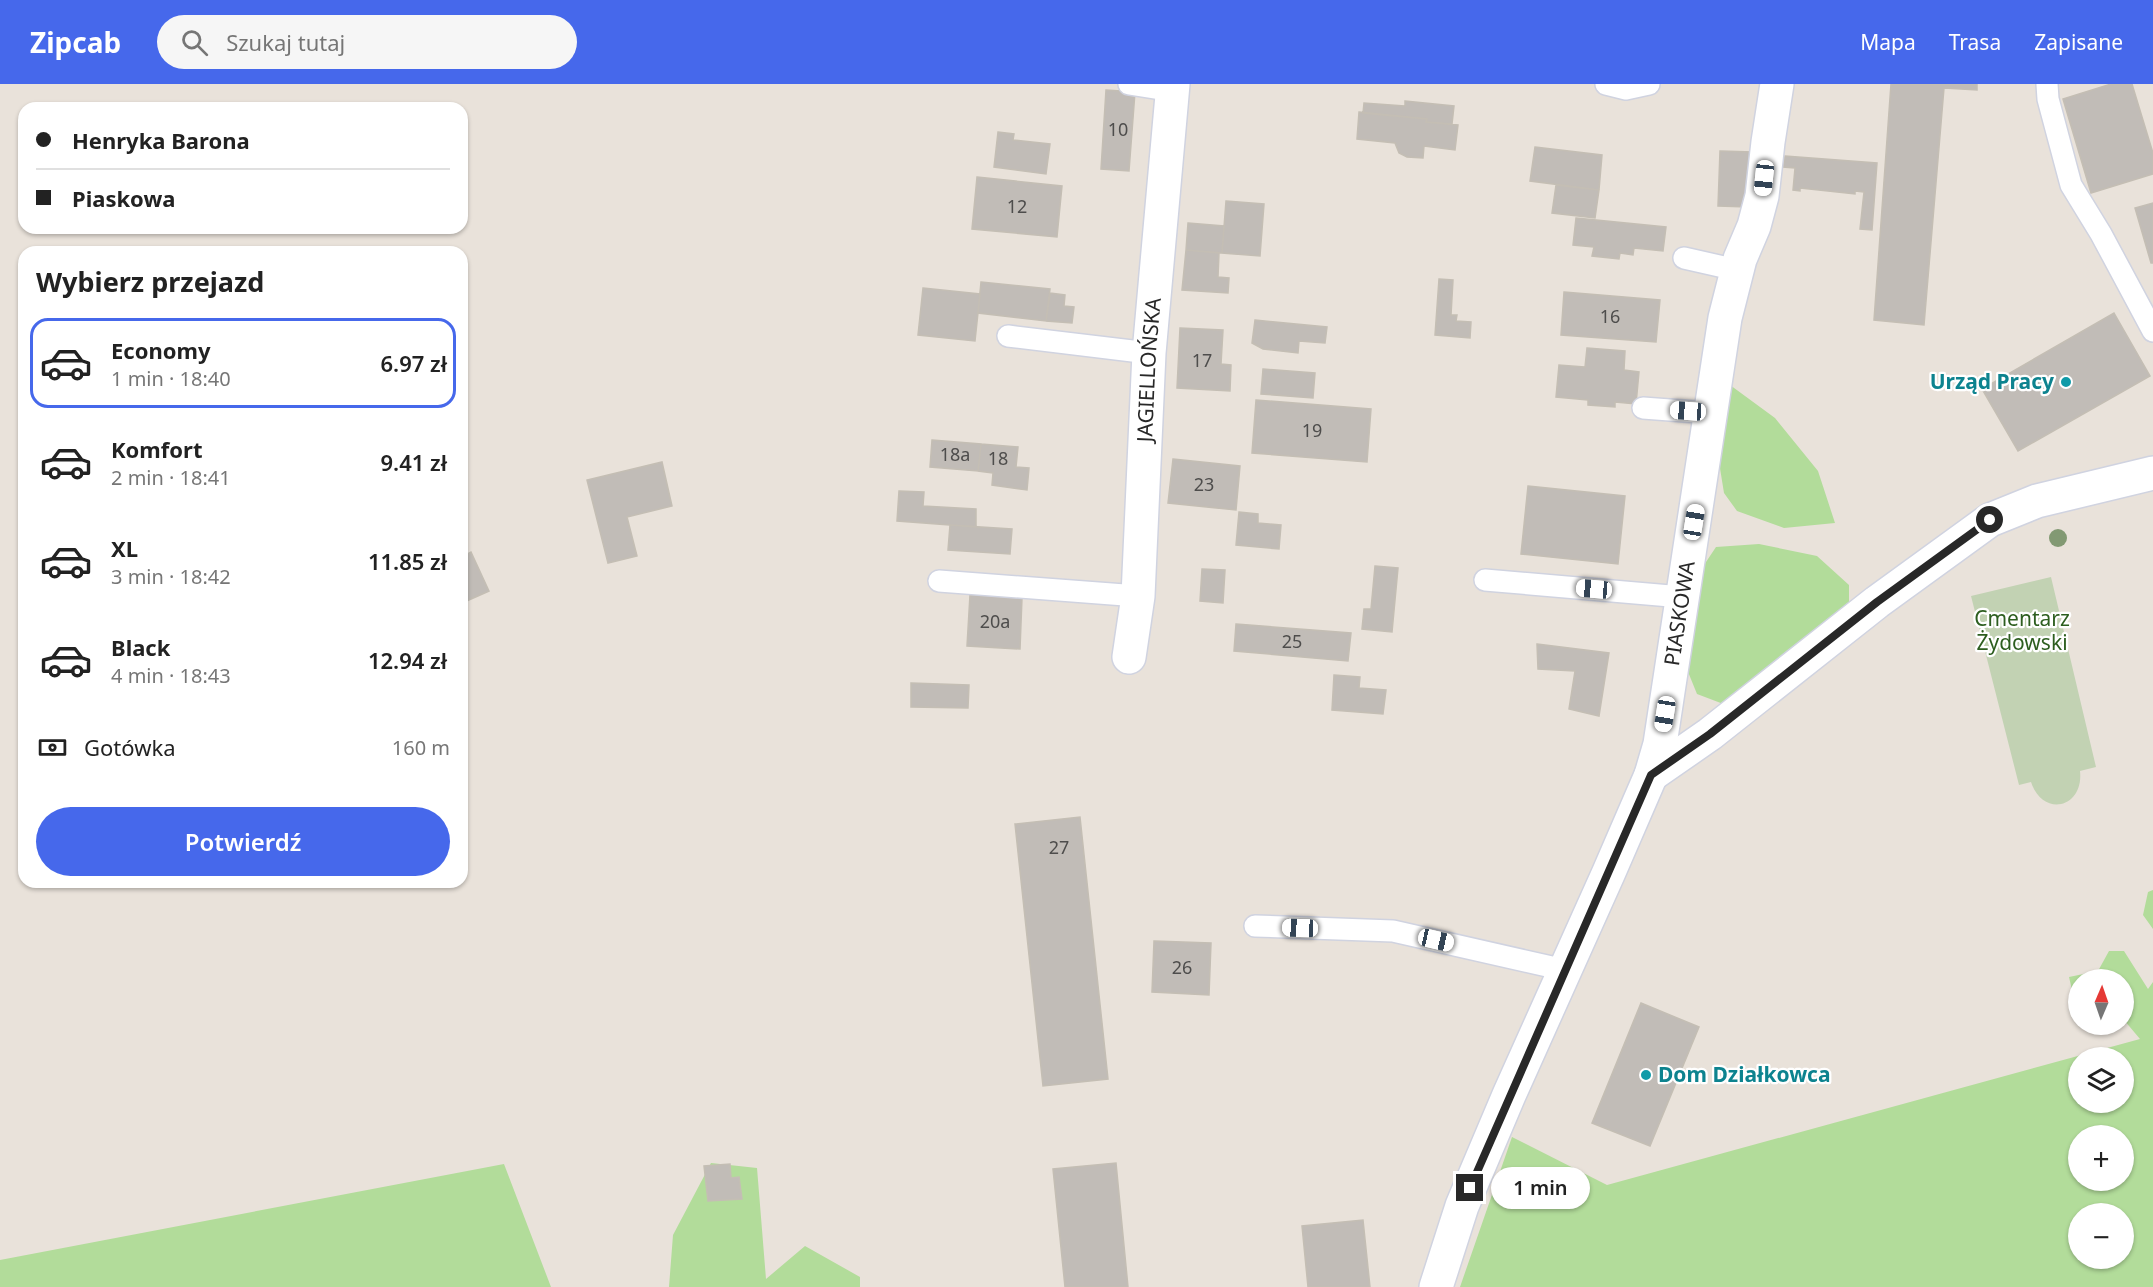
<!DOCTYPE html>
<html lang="pl">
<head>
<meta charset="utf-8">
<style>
	:root { --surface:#fff; --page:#f6f6f6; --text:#222; --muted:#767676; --line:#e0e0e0; --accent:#4668eb }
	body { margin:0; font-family:"Noto Sans",sans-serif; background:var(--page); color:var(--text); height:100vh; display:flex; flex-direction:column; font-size:22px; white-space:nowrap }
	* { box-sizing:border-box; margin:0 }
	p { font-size:20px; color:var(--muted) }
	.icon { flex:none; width:33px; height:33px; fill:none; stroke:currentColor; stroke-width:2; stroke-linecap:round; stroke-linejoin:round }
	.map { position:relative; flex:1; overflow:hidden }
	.drawer { position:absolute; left:18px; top:162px; width:450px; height:642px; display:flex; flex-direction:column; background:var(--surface); border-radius:18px; box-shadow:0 2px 4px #0004 }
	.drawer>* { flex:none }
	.banner { position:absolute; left:18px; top:18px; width:450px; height:132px; border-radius:18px; box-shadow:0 2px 4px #0004; display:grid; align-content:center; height:132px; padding:0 18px; background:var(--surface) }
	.needle { width:39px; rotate:2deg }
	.tools { position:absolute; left:2068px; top:885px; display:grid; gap:12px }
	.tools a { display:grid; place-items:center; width:66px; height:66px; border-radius:50%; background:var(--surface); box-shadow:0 2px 4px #0004; font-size:30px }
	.end { position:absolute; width:27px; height:27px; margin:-14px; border:8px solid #282828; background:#fff; box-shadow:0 0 0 3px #fff }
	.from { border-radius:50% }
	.bubble { position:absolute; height:42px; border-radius:21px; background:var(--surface); box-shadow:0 2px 4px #0004; font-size:20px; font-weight:600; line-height:42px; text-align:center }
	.car { position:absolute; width:18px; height:36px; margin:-18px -9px; border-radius:8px; box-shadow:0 0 4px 2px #0007; background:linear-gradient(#fff 24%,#345 0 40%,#fff 0 76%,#345 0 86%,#fff 0) }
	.banner b { display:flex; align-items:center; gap:21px; height:57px; font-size:22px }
	.banner b+b { border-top:2px solid var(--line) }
	.banner i { width:15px; height:15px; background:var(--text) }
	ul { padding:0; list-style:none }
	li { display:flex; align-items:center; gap:18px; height:90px; margin:0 12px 9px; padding:0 6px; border:3px solid transparent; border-radius:18px }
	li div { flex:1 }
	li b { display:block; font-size:22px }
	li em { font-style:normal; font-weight:600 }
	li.current { border-color:var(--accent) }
	li>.icon { width:54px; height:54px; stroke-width:1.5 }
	h2 { padding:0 18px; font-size:27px; line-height:72px }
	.pay { display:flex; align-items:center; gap:15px; height:66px; padding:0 18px; font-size:22px }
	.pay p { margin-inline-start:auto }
	.cta { display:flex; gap:12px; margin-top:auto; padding:12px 18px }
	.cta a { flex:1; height:69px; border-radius:36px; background:var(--accent); color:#fff; font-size:24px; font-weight:600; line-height:69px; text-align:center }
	header { display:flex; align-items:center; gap:36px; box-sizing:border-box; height:84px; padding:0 30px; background:var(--accent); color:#fff }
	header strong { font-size:28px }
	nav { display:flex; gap:33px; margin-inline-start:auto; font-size:21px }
	.search { width:420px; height:54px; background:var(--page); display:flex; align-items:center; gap:15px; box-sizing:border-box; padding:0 21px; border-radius:33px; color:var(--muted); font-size:22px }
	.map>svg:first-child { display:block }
	.green { fill:#b2dc9a; fill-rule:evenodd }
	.cemetery { fill:#c2d2b3 }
	.building { fill:#c1bcb7; stroke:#c4beb4; stroke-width:1.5 }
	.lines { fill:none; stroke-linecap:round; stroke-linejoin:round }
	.service-casing { stroke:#d0d3e0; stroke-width:24 }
	.minor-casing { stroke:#d0d3e0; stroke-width:36 }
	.service { stroke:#fff; stroke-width:21 }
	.minor { stroke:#fff; stroke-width:33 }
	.tree { fill:#829973 }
	.route { stroke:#282828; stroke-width:8 }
	.culture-dot { fill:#0f9aa8; stroke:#fff; stroke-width:2 }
	.labels { text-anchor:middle; stroke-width:4.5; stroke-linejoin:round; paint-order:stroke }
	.number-label { font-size:18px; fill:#4e4d4c }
	.street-label { font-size:21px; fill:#282828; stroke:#fff }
	.culture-label { font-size:21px; font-weight:bold; fill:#0d838f; stroke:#fff; text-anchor:end }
	.park-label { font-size:21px; fill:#2d5e1f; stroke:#fff }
</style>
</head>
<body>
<header>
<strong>Zipcab</strong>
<div class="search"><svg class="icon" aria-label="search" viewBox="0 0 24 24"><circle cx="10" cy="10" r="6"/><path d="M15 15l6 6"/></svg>Szukaj tutaj</div>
<nav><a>Mapa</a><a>Trasa</a><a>Zapisane</a></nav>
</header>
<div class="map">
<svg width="2153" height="1203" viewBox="0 0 2153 1203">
	<rect width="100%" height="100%" fill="#e9e2da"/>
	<!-- green -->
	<path class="green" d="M1730,301L1775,334L1818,387L1835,439L1784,444L1737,427L1724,409L1713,341Z
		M1759,460L1817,472L1849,501V524L1726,621L1697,610L1684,578L1700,487L1716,463Z
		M2153,806V845L2143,831L2148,808Z
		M2109,867H2124L2148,905L2153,898V1203H1460L1512,1053L1607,1101L2140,955L2124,936V896H2079V920L2075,919L2069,893L2098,887ZM2079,974H2124V1018H2079ZM2079,1052H2124V1096H2079ZM2079,1130H2124V1174H2079Z
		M711,1079L757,1084L766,1195L805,1162L860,1193V1203H669L673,1151Z
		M504,1080L551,1203H0V1176Z"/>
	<!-- cemetery -->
	<path class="cemetery" d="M2051,493L2096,683L2080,687C2084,724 2043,734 2031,698L2019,701L1971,512Z"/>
	<!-- building -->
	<path class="building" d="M1891,0H1977V6L1944,4L1924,241L1874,236Z
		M2111,0H2132L2153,69V90L2091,109L2063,15Z
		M1106,6L1135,8L1129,87L1101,85Z
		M1405,17L1454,22L1452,40L1426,38L1427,35L1363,29L1364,19L1405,22Z
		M1359,28L1427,35L1426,38L1458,41L1455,66L1424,62L1423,74L1407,73L1399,69L1395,59L1357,55Z
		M998,48L1014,50L1013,56L1050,60L1046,90L994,83Z
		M1535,63L1602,71L1599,106L1530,97Z
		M1720,67L1753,68L1748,123L1718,122Z
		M1785,72L1877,79L1872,146L1860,145L1864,108L1855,107V110L1800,104V107L1793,106L1795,84L1783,83Z
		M977,93L1062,102L1057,153L972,145Z
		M1556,101L1599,106L1595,134L1552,129Z
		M1226,117L1264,120L1260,172L1222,169Z
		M2153,119V179H2151L2135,124Z
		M1576,134L1666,143L1663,167L1634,164L1633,171L1620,169L1619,175L1592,172L1594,163L1573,161Z
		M1188,139L1224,142L1222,169L1186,166Z
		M1186,166L1219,169L1218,193L1229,194L1228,209L1182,206Z
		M1439,195L1453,196L1451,231H1457L1456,237L1471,238L1470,254L1435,251Z
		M981,198L1050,205L1046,237L978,229Z
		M923,204L980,210L975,257L918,251Z
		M1564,208L1660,216L1656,258L1561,251Z
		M1050,209L1065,211L1064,222L1074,223L1072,239L1046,237Z
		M2114,229L2150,292L2018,367L1982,305Z
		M1255,236L1327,243L1325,259L1299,257L1298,269L1263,265L1252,259Z
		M1180,244L1223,246L1221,280L1231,281L1230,307L1177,304Z
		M1587,264L1625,267L1624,286L1639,288L1636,320L1615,318V323L1588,321V316L1556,313L1559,281L1585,283Z
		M1263,285L1315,289L1313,314L1261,310Z
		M1256,316L1371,325L1367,378L1252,369Z
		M932,356L981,360L978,387L930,383Z
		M981,360L1018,363L1016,383L1029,384L1027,406L992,401L993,389L978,387Z
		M1173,375L1240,382L1236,426L1168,419Z
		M662,378L672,422L627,433L637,472L608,479L587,396Z
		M1528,402L1625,412L1618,480L1521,470Z
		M899,407L924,408L923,422L976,425V443L897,437Z
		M1239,428L1258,430V439L1281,441L1279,465L1236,461Z
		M950,441L1012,445L1010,470L948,466Z
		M471,468L489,507L462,519V473Z
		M1375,482L1398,484L1392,548L1362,545L1364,525H1371Z
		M1202,485L1225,486L1223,519L1200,517Z
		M970,511L1022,514L1020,565L967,562Z
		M1236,540L1351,549L1348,577L1234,567Z
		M1537,560L1609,569L1599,632L1569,625L1575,587L1538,585Z
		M1334,591L1360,593L1359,604L1386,606L1383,630L1332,626Z
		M911,599L969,601L968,624L911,623Z
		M1080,733L1108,995L1043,1002L1015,740Z
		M1154,857L1211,859L1209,911L1152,908Z
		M1641,919L1699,943L1650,1062L1592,1039Z
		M1116,1079L1128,1203H1065L1053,1085Z
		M730,1080L731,1094L739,1093L742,1115L708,1117L704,1082Z
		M1363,1136L1370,1203H1308L1302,1142Z"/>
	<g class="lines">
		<!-- service casing -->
		<g class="service-casing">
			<path id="service" d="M1129,0L1173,7
				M1606,0L1626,5L1649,0
				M2047,0L2048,15L2071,101L2101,150L2153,247
				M1684,174L1737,186
				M1008,252L1149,269
				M1643,324L1710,329
				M1485,496L1682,513
				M939,497L1138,512
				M1255,842L1393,847L1565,886"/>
		</g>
		<!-- minor casing -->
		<g class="minor-casing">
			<g id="minor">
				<path id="s1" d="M1129,573L1138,512L1149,269L1173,0"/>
				<path d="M1651,691L1710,650L1877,518L1990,436L2037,417L2153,389"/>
				<path id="s2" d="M1436,1203L1462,1122L1509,1011L1609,788L1651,691L1660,660L1725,234L1740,175L1754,142L1762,112L1768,58L1777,0"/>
			</g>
		</g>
		<!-- service -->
		<use href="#service" class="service"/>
		<!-- minor -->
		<use href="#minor" class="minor"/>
	</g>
	<!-- trees -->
	<circle class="tree" cx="2058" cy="454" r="9"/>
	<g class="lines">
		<!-- route -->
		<path class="route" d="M1470,1104L1651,691L1710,650L1877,518L1990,436"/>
	</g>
	<!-- markers -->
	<g class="culture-dot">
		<circle cx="2066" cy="298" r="6"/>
		<circle cx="1646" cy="991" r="6"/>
	</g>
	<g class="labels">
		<!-- number labels -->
		<g class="number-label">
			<text x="1118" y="52">10</text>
			<text x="1017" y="129">12</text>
			<text x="1610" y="239">16</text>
			<text x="1202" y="283">17</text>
			<text x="1312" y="353">19</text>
			<text x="955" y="377">18a</text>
			<text x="998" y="381">18</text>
			<text x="1204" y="407">23</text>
			<text x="995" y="544">20a</text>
			<text x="1292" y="564">25</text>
			<text x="1059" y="770">27</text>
			<text x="1182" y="890">26</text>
		</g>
		<!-- street labels -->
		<g class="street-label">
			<text dy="7" stroke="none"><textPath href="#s1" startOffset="288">JAGIELLOŃSKA</textPath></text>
			<text dy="7" stroke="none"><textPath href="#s2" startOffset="720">PIASKOWA</textPath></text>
		</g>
		<!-- culture labels -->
		<g class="culture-label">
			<text x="2054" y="305">Urząd Pracy</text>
			<text x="1658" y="998" text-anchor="start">Dom Działkowca</text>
		</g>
		<!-- park labels -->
		<g class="park-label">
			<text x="2022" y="542">Cmentarz<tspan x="2022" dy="24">Żydowski</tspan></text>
		</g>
	</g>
</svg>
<div class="tools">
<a><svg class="needle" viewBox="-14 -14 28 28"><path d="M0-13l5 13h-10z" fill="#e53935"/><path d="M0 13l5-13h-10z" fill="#767676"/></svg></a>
<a><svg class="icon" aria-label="layers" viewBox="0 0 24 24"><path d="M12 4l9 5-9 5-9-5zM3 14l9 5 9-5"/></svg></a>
<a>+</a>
<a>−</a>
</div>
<i class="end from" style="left:1990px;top:436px"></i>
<i class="end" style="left:1470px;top:1104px"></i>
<div class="bubble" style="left:1491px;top:1083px;width:99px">1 min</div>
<i class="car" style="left:1764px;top:94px;rotate:186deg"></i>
<i class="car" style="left:1688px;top:327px;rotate:274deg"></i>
<i class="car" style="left:1694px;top:438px;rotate:9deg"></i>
<i class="car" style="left:1594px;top:505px;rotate:275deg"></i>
<i class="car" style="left:1665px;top:630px;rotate:189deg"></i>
<i class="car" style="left:1300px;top:844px;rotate:272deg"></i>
<i class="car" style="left:1436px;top:856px;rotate:103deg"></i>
<div class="banner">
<b><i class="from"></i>Henryka Barona</b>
<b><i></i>Piaskowa</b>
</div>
<section class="drawer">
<h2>Wybierz przejazd</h2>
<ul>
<li class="current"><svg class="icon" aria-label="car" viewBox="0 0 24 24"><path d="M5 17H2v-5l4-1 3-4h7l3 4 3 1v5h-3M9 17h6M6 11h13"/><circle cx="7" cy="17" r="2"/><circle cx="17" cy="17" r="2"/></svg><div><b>Economy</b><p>1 min · 18:40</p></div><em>6.97 zł</em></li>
<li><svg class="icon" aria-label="car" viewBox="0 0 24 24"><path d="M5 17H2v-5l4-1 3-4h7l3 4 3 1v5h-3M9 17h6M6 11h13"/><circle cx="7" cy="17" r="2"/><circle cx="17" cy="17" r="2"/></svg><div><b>Komfort</b><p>2 min · 18:41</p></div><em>9.41 zł</em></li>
<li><svg class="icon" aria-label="car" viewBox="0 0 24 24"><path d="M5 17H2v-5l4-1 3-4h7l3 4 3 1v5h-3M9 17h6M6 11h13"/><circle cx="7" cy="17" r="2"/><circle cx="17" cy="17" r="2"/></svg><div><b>XL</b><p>3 min · 18:42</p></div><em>11.85 zł</em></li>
<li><svg class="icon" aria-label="car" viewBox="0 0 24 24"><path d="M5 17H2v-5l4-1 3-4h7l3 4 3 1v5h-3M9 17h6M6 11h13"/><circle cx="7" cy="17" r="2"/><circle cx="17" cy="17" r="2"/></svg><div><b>Black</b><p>4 min · 18:43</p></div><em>12.94 zł</em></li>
</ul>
<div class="pay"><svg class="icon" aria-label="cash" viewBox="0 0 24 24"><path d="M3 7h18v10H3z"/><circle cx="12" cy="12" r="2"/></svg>Gotówka<p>160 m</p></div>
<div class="cta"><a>Potwierdź</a></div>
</section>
</div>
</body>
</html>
